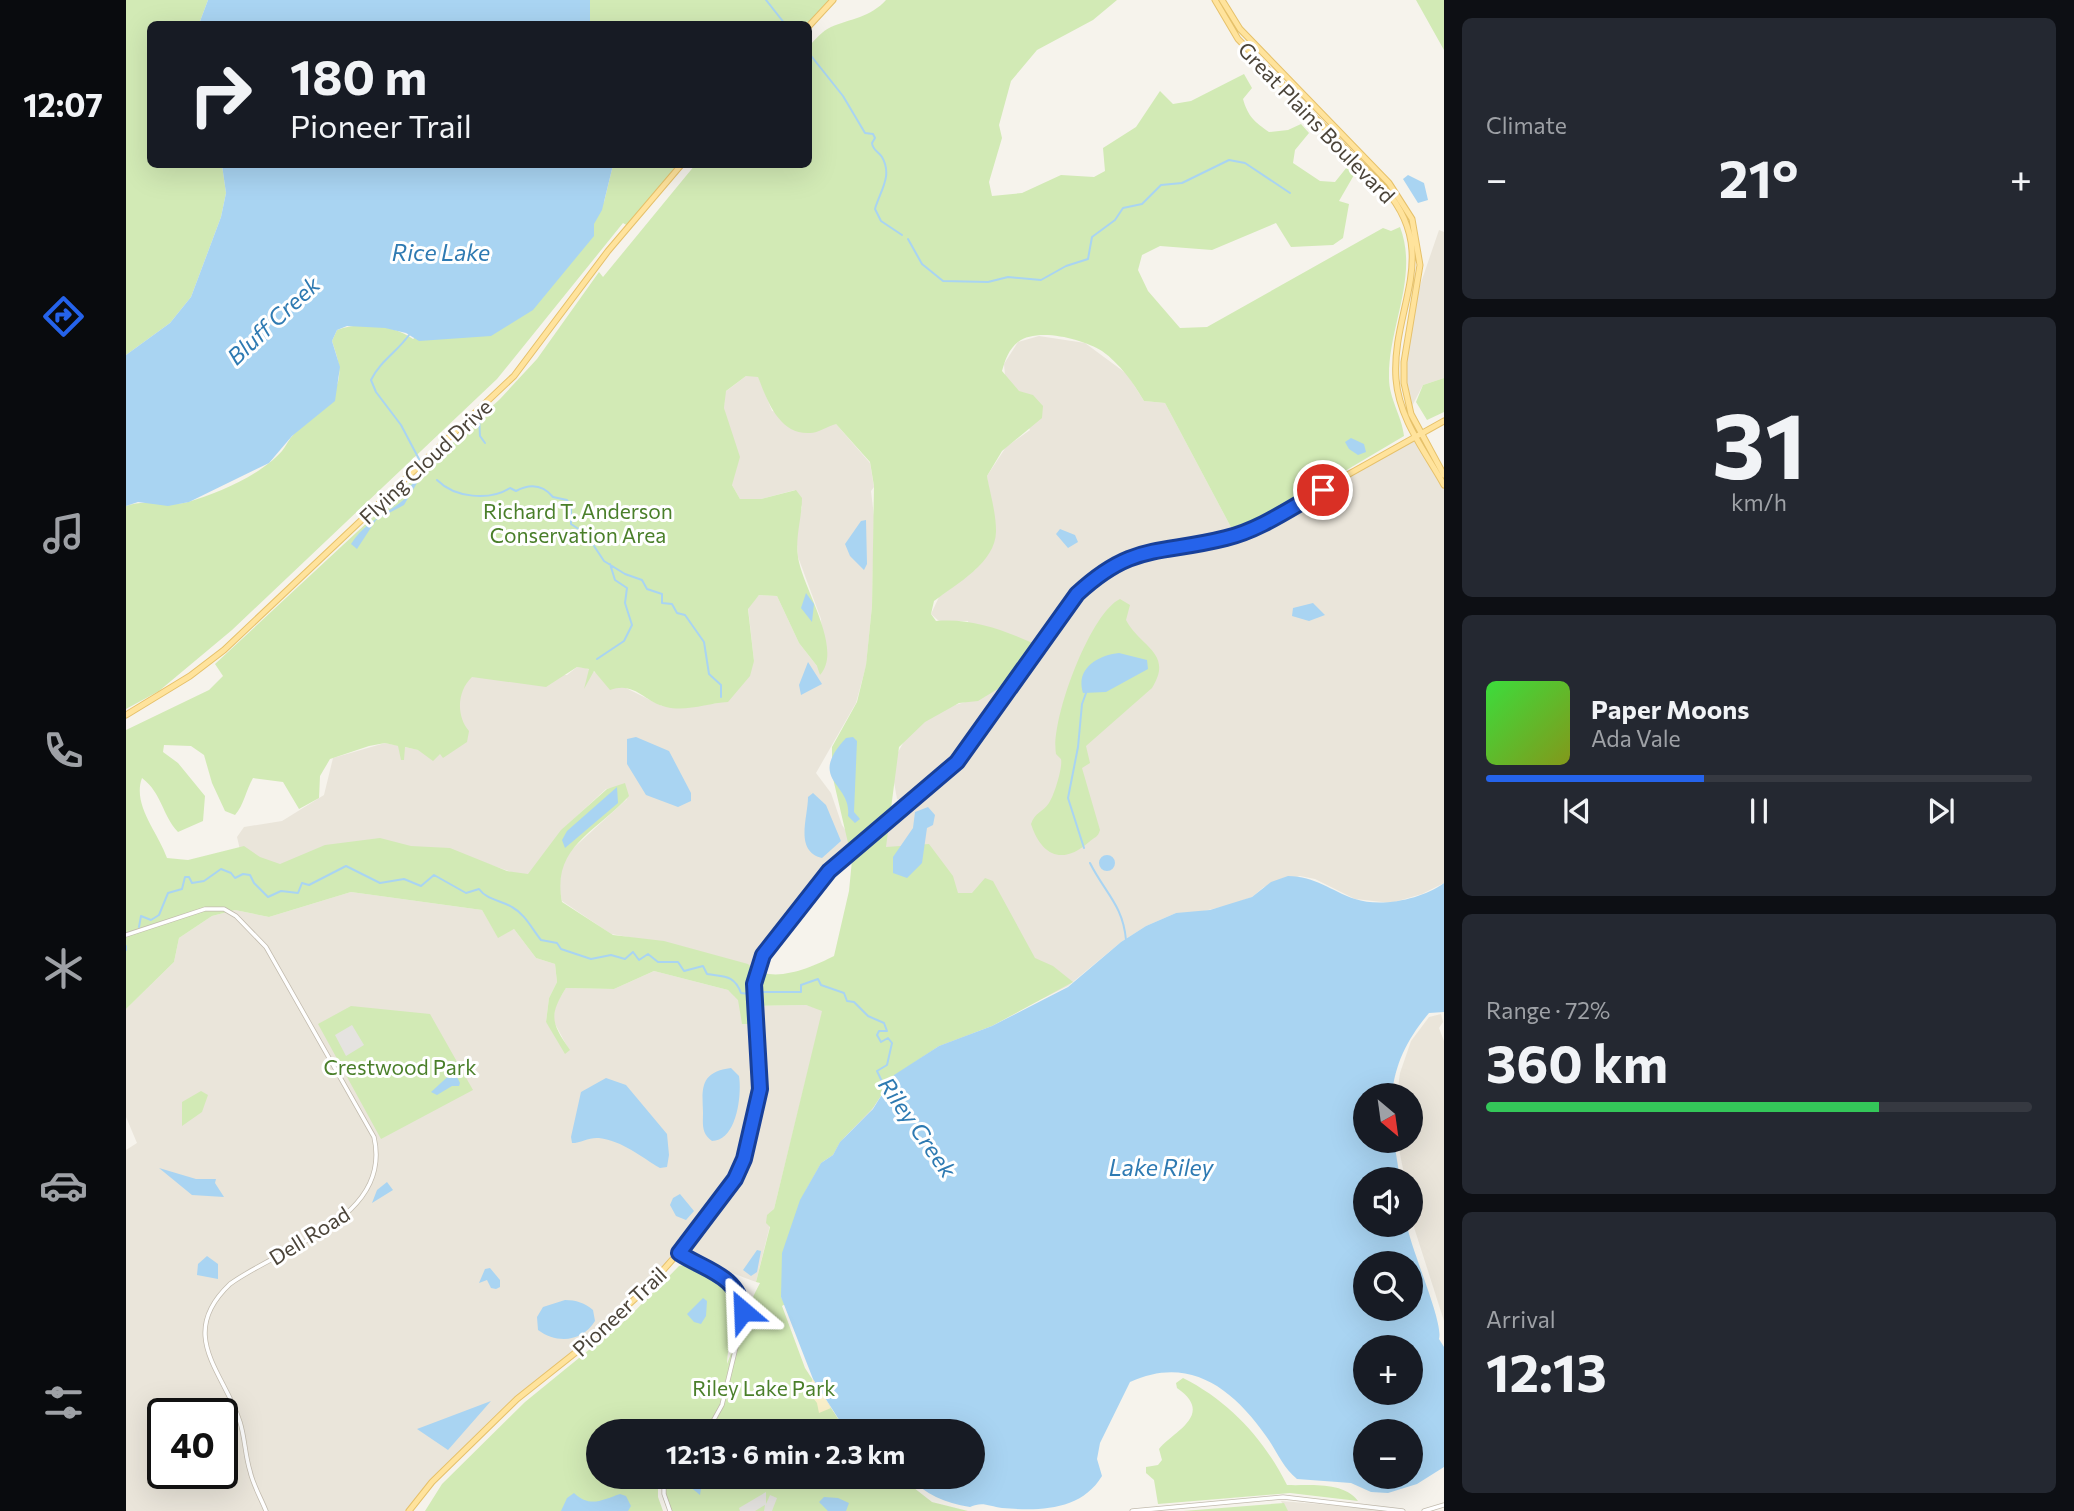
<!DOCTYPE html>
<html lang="en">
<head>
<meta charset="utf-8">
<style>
  :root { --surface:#171b24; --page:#242831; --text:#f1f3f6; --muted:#9ea1a6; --line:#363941; --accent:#2563eb }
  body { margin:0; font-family:Commissioner,sans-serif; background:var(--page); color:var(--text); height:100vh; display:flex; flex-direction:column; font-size:26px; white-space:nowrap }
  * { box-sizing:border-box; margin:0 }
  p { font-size:23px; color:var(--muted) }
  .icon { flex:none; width:38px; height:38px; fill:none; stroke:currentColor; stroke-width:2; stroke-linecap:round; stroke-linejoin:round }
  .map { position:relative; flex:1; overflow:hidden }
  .details { display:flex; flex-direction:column; gap:18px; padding:18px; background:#0d0f14; width:630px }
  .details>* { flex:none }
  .guide { position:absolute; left:21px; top:21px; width:665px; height:147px; border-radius:10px; box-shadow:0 7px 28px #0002; background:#171b24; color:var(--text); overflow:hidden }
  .needle { width:46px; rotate:151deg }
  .fabs { position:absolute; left:1227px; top:1083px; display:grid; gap:14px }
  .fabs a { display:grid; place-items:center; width:70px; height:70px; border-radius:50%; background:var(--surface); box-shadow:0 7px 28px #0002; font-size:35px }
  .speed { position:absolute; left:21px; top:1398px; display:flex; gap:14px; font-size:35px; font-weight:700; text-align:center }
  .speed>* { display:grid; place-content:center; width:91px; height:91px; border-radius:50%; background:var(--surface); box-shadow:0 7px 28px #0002; line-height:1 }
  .speed .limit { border:4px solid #111; border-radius:10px; background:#fff; color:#111 }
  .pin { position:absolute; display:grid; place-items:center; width:60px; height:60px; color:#fff; margin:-30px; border:4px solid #fff; border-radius:50%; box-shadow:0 2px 7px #0007 }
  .me { position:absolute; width:77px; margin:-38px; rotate:334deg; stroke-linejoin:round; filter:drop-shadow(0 0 5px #0008) }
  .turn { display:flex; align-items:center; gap:24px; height:147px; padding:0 28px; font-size:32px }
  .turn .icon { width:91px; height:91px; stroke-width:2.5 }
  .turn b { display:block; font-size:49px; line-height:60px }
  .big { font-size:52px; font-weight:700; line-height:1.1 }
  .details .card { flex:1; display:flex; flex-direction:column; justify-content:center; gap:10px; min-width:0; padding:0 24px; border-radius:10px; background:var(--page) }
  .details .dial { align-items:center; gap:0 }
  .dial b { font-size:91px; line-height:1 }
  .song { display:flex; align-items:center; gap:21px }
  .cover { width:84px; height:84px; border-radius:10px; background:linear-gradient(135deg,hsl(120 70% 55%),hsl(70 70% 35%)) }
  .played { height:7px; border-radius:4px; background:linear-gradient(90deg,var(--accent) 40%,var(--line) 40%) }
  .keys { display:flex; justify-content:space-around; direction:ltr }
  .heat { display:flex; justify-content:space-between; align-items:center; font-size:38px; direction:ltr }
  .charge { height:10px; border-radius:5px; background:linear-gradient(90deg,#34c759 72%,var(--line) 0) }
  .trip { position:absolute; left:460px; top:1419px; width:399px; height:70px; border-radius:35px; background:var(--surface); box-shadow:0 7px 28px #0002; font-weight:700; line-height:70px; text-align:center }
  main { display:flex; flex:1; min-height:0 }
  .tabs { display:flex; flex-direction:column; width:126px; justify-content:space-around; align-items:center; background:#090b0e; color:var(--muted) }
  .tabs .icon { width:49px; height:49px }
  .tabs .current { color:var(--accent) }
  .tabs b { font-size:32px; color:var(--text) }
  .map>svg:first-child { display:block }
  .residential { fill:#eae5da; fill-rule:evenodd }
  .green { fill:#d2eab5; fill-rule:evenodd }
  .sand { fill:#f9efc9 }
  .parking { fill:#e5e3e0 }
  .water { fill:#a9d4f2; fill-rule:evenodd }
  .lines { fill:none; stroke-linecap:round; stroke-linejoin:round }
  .stream { stroke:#a9d4f2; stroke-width:2 }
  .minor-casing { stroke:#c2bbae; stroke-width:5 }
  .major-casing { stroke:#e6c16a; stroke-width:7 }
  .minor { stroke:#fff; stroke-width:3.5 }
  .major { stroke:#ffe39c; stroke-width:5 }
  .route-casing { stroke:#184099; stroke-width:18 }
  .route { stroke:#2563eb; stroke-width:12 }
  .labels { text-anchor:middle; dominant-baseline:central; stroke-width:6; stroke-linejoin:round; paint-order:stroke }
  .street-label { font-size:21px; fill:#4b4439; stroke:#fff }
  .park-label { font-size:21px; fill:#4a7f2a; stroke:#fff }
  .water-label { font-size:23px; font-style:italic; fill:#2e7ab2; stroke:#fff }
</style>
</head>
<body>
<main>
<nav class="tabs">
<b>12:07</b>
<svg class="icon current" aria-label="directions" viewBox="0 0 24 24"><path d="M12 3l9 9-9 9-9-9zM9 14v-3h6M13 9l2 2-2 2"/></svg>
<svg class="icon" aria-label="music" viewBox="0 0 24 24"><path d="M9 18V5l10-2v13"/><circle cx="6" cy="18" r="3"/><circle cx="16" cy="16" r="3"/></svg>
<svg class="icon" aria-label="phone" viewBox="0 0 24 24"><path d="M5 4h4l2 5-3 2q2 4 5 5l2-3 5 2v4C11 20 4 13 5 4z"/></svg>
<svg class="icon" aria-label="climate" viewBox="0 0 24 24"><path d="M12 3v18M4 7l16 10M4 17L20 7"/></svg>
<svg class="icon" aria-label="car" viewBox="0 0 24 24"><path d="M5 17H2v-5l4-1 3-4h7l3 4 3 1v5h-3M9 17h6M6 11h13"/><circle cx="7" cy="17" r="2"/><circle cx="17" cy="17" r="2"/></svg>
<svg class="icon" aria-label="filters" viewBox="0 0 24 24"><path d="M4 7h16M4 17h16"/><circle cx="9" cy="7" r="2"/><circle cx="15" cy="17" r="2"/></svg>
</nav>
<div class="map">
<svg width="1318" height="1511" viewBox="0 0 1318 1511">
  <rect width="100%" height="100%" fill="#f6f3ec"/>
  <!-- residential -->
  <path class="residential" d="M1313,230L1318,232V378L1297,385L1284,410L1278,366L1288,303Z
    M913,336L959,343L1001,374L1018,401L1039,403L1107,531L1113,534L1289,438L1318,486V883L1296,894L1265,903L1229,899L1189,879L1174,876L1138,887L1126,897L1104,905L1069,913H1050L1020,926L995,942L942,986L839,1037L811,1047L768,1075L743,1114L719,1136L707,1155L697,1161L680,1190L753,831L784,801L771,799L765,765L788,723L829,705L860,696L842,621H813L805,614L813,597L850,569L866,511L861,476L880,447L904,430L879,375L878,364L892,342Z
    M620,376H632L646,411L710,424L744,463L748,487L745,491L748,516L746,606L740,666L730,703L690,773L705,793L716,825L730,846L706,868L642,946L629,971L623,965L554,946L485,934L436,901L432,882L436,865L443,852L501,799L491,787L480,789L438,828L403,874L394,875L356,862L168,868L115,854L111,837L118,827L156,821L198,795L207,758L259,743L293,750L307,760L343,672L441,675L451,667L460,668L536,706L562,707L591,703L628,661L622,607L633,595L651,596L673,643L691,666L696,634L695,619L672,557L670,531L676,507L669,490L635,499H614L606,485L598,408L599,392Z
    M225,892L356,910L372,937L388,929L410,958L429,964L431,982L423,998L420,1022L443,1050L427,1020L430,1004L440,988L488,989L528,971L602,990L622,1006L680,1005L697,1010L630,1282L553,1253L487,1319L398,1393L315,1474L284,1511H0V1150L11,1143L0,1117V1009L48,962L53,938L86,916L109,910L143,917ZM37,1414H96V1474H37Z
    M1315,1014L1317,1022L1313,1028L1318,1041V1321L1286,1221L1284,1180L1279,1179L1273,1149L1272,1141H1284V1096L1271,1095L1274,1073L1285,1041L1303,1017Z
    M1155,1501L1275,1511H1160Z"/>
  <!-- green -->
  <path class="green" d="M0,0H82L73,24H24V164L96,165L100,193L95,217L65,297L44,323L0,355Z
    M464,0H708L682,24H464Z
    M760,0H991L967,20L911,50L885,81L873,125L876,138L863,182L866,196L896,193L935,175L968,177L979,171L977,148L1010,127L1034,91L1047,104L1065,101L1118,74L1126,88L1117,99C1122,117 1129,122 1143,132L1162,130L1175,124L1183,133L1169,150L1167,163L1194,181L1209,182L1221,167L1228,175L1213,201L1223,204L1217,238L1207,245L1165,247L1150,223L1086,250L1034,246L1016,255L1012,270L1022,291L1054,328L1081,327L1257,228L1265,231L1274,227C1293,277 1262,327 1263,378C1263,399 1276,416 1278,436L1170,500L1107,531L1039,403L1018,401C1007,382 994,364 976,351C957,339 911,327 892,342C883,349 879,360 876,371L893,391L907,395L917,406L916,418L876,451L861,476C864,493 870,513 870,530C871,562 830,584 808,601L805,614L810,621C846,618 877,630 909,644L907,650L875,687L852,701L833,703L799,722L773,747L760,847L803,844L827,876L832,893H846L859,878L867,881L909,958L927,966L947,982L866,1026L813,1046L768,1076L747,1108L714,1142L707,1155L695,1163L680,1190L655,1297L659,1304L656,1306L679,1368L720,1431L472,1432V1477H774L806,1502L842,1511H545L532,1478V1497L537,1511H299L316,1484L399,1402L502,1318L553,1266C562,1264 570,1270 579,1274C630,1299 602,1324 601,1364C612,1337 620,1309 634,1283L630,1282L644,1227L640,1223L641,1215L648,1209L696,1011L680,1005L622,1006L624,1024H616L612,1000L602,990L528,971L488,989L440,988C422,1016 426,1024 444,1050L439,1054L420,1022L423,998L431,982L429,964L410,958L388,929L372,938L356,910L225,892L143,917L109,910L86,916L53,938L48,962L0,1009V730L83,690L97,676L89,664L374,399L411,359L473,272L477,277L569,165L682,164L683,46C689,40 696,31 705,27C724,19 745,17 760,0ZM620,376L632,377C641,400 653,435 684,433C692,433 702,426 710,424L744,462L748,486L746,606L740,665L731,702L706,747V774L726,860L723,891L708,956C684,968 644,986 622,964L538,941L487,935L436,902C425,846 471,832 503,796L499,783L481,789L435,830L402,874L381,871L324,848L285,846L254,838L199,845L154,864L134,857L118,846L62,860L41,858C32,832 6,805 16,778C36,793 36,815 52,832L77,821L79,796L52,763L37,752L38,745L65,746L78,755L86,783L99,811L109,815C118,805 120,790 127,778L157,782L173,809L193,798L194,776L204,759L243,746L259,743L272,746L275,760H278L279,747L292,750L307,761L314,754L317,758L341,742L343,731C330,716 331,691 346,677L420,687L451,667L463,669L458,689L468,671L484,690C509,681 518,702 540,707C561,712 582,703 602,702L624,676L628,661L622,609L633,595L651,596L673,643L691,666L694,675C718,649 676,587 672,557C669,536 676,518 676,498L670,490L635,499H614L606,485L614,457L598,408L600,391Z
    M1290,0H1318V50Z
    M487,165H556L502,226L497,223L371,379L106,630L33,691L0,709V506C21,498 40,508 62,502C92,493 135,475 156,451C160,446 163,439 168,434C188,415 202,412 212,382C216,368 210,354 206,341L211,330C232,321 269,325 287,339L478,202Z
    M1318,378V412L1301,420L1290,402L1297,385Z
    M994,599L1004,605L1000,620C1014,647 1048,653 1026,688L960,746L964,763L956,768L974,830C972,838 968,837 963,842C937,865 916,857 905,824C909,812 917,812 923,803C928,796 937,767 935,759L930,754C924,721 964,613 994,599Z
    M225,1006L304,1014L347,1090L255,1139L192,1024Z
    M75,1091L82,1095L76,1112L56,1126V1102Z
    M1057,1378C1103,1401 1138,1439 1161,1485C1183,1486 1217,1481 1232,1501L1164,1493L1032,1504L1028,1480L1020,1473V1467L1032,1465L1036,1460L1033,1449C1046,1432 1090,1415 1051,1388L1050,1383Z
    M1158,1503L1162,1511H1057Z"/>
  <!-- sand -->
  <path class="sand" d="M687,1379L705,1408L693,1413L691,1403L681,1390Z"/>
  <!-- parking -->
  <path class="parking" d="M226,1025L238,1045L220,1056L209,1035Z
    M640,1492V1504L644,1495L651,1498L646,1511H638L639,1505L629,1511H614L613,1508Z"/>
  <!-- water -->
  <path class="water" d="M82,0H464V24H73Z
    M96,165V164L487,165L476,210L468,224V236L407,310L365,336L293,341L280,333L259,328L221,326L211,330L206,341L214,367L209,401L166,436L143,463L63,502L42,506L12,502L0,506V355L44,323L65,297L95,217L100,193Z
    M1282,175L1298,183L1302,200L1292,203L1277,179Z
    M1225,438L1238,444L1240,452L1232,455L1223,449L1219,442Z
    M288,482L291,483L278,505L250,520L231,549L225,544C239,521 262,514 281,497V490Z
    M740,520L741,564L738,570L724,556L719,544L735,521Z
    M934,529L949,535L952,542L942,548L930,534Z
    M680,593L688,604L686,622L675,608Z
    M1187,603L1199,615L1183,621L1166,616L1167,608Z
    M993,653L1021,660L1022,669L980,692L957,693C949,668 973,655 993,653Z
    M682,662L696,684L675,695L673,685Z
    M510,737L543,751L565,793V801L552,807L520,795L501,764V739Z
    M720,738L727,737L731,741L728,812L734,819L729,823L722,816C726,782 680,781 720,738Z
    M491,787L492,803L439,848L436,840L441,831Z
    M687,793L700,805L715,841L696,858C668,851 682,818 682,797Z
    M802,807L809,815L807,825L801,828L796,863L781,878L767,873V857L787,828L789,812Z
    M973 863a8 8 0 1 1 16 0a8 8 0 1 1-16 0Z
    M1162,876C1189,876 1205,891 1229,899C1256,908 1296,899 1318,883V1012L1303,1013C1282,1038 1269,1063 1266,1095L1239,1096V1141H1268L1274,1179L1239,1180V1225H1281C1285,1250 1318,1323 1313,1339L1318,1347V1467L1291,1484L1262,1493L1245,1492L1225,1483L1171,1479C1156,1467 1151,1451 1140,1436C1106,1387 1062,1355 1004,1382L974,1443L971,1459L976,1476C955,1511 913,1511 876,1508C863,1506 856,1501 844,1507C818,1503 800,1494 782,1477H847V1432H726L719,1429L687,1379L655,1297L656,1253L674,1200L695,1163L707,1155L714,1142L747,1109L768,1075L813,1046L866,1026L942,987L995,942L1020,926L1050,913L1084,910L1126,897L1145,882ZM1239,1264H1284V1309H1239ZM1239,1348H1284V1393H1239ZM1239,1432H1284V1477H1239Z
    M605,1068L613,1076C616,1094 611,1141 586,1141C575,1133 577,1124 577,1112C576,1088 574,1072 605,1068Z
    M328,1071L334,1083L333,1086H326L311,1095L305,1092Z
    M480,1078L500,1085L541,1134L543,1155L541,1167L534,1168C515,1157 497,1141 473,1138C463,1137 455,1143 446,1143L445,1137L455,1092Z
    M33,1168L70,1179H90L89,1183L98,1197L66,1195Z
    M261,1182L267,1190L246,1203L251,1190Z
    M554,1194L568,1211L560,1220L550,1216L544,1205L547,1198Z
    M631,1250L635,1251L631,1272L625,1276L617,1270Z
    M81,1256L92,1264V1279L71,1275L72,1264Z
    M364,1268L374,1280V1287L370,1289L365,1288L361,1280L353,1283L359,1269Z
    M577,1298L581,1301L580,1316L575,1324L568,1322L561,1314Z
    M439,1300C450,1300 459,1303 467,1310L469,1321C456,1342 431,1344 412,1330L411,1317L417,1307Z
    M365,1401L322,1450L291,1429Z
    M566,1477H577L574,1495L557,1481Z
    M448,1493C464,1508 476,1500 494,1494L500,1496L505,1506L502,1511H435L441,1498Z
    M698,1497L712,1498L723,1503L720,1511H702L693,1502Z"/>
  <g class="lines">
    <!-- stream -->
    <path class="stream" d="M640,0L659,24
      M682,52L717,96L739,133L747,134L749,138L746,143C747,151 752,151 756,157C767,176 754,191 749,209L755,221L776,235
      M782,239L796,264L817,281L862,282L882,277L915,280L940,266L962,259L966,237L989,220L997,208L1016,204L1035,185L1056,183L1103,160L1119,163L1164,193
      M283,335C271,352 254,361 245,380L250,392L275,425L294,461
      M353,417L354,436L359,443
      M298,464L302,468
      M311,480C329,498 363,501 384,488L390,491C405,483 417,485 427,497L441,500L445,506V524L460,534L478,561L499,574L516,580L521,589L536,594V603L546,604L551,613L559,615L578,642L583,674L595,685V697
      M471,659L498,641L506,625L499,603L501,588L489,580L484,564
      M958,848L942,798L952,747L956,704L960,693
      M964,863C979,893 997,905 1000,940
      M13,927L15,916L25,920L33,915L42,893L56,889L59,877H63L66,883L78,881L95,869L105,873L109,878L117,874L124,875L128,883L142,897L155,891L172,893L176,883L183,885L220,866L254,883L278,879L295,886L308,875L340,893L353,889C361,900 374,900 386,907C399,914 406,929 415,940L431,943L435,949L465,959L485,955L499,959L507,952L513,960L522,954L532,962H552L558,971L577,966L581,974C597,977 608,974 615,993L623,994
      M0,946V950
      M634,992H675V985L692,979L695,985L718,993L721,1001L728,1002L742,1016L758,1023L761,1031H753L751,1035L755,1042L762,1038L766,1043L761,1065L751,1071L760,1090"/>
    <!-- minor casing -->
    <g class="minor-casing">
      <path id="minor" d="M0,935L79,909H98L110,916L140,947L248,1137C267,1219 156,1246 104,1284C50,1335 98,1372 114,1422C119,1438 119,1455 124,1471C127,1485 135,1498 140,1511
        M553,1253L599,1277L616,1303L617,1318L596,1405L581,1432
        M538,1477V1494L544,1511
        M1006,1511L1157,1497L1277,1511
        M1298,1511L1318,1505"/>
    </g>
    <!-- major casing -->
    <g class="major-casing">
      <path id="major" d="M1089,0L1112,39L1259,189C1316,255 1265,308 1270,379C1273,419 1299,451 1318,485
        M1096,0L1114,29L1263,183L1286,219L1294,265L1278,362V383L1285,414L1318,475
        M682,27L707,0
        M0,715L64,676L98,650L388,376L482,251L556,164
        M283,1511L306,1482L391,1399L454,1349L524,1285L554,1251L609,1179L618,1159L632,1102L628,984L632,964L642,946L703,871L831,762L951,594L967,579L1004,557L1100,538L1121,531L1318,421"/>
    </g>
    <!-- minor -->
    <use href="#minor" class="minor"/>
    <!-- major -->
    <use href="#major" class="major"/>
  </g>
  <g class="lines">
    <!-- route casing -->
    <g class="route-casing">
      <path id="route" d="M617,1311C612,1275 579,1270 553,1253L609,1179L618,1159L634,1089L628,984L637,955L703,871L831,762L951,594C1007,542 1033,555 1100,538C1134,530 1166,507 1197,490"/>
    </g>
    <!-- route -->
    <use href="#route" class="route"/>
  </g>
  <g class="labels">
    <!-- street labels -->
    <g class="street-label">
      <text transform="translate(1191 122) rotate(46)">Great Plains Boulevard</text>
      <text transform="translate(299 461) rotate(-43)">Flying Cloud Drive</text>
      <text transform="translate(183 1235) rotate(-32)">Dell Road</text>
      <text transform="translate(493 1311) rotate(-43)">Pioneer Trail</text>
    </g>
    <!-- park labels -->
    <g class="park-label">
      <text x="452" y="510">Richard T. Anderson<tspan x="452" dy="24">Conservation Area</tspan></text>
      <text x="274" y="1066">Crestwood Park</text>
      <text x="638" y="1387">Riley Lake Park</text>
    </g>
    <!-- water labels -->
    <g class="water-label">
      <text x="315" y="252">Rice Lake</text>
      <text transform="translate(147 320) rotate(-43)">Bluff Creek</text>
      <text transform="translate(792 1127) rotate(55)">Riley Creek</text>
      <text x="1035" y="1167">Lake Riley</text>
    </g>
  </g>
</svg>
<div class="fabs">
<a><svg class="needle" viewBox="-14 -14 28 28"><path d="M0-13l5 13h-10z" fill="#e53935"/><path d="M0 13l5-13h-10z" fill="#9ea1a6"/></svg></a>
<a><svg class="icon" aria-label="sound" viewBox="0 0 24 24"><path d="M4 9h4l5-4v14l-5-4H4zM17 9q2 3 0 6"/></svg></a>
<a><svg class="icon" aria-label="search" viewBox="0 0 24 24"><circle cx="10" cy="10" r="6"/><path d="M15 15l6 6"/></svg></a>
<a>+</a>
<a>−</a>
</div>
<div class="speed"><div class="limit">40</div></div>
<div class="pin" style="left:1197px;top:490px;background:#d93025"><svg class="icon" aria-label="arrive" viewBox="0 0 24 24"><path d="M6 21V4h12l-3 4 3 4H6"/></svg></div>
<svg class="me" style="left:617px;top:1311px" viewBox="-20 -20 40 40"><path d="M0-17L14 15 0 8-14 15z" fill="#2563eb" stroke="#fff" stroke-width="4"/></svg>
<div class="trip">12:13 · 6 min · 2.3 km</div>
<div class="guide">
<div class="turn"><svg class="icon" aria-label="right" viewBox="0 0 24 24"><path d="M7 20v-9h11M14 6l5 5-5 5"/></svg><div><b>180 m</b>Pioneer Trail</div></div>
</div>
</div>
<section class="details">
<div class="card"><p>Climate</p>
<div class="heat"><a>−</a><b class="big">21°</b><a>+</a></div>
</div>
<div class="card dial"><b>31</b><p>km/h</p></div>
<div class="card">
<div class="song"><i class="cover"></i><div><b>Paper Moons</b><p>Ada Vale</p></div></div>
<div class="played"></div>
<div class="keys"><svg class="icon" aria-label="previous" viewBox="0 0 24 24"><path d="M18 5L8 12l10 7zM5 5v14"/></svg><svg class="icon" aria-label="pause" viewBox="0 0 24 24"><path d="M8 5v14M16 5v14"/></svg><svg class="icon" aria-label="next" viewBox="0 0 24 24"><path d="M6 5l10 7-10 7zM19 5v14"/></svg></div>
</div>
<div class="card"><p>Range · 72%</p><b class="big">360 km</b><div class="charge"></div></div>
<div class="card"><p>Arrival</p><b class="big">12:13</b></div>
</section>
</main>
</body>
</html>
